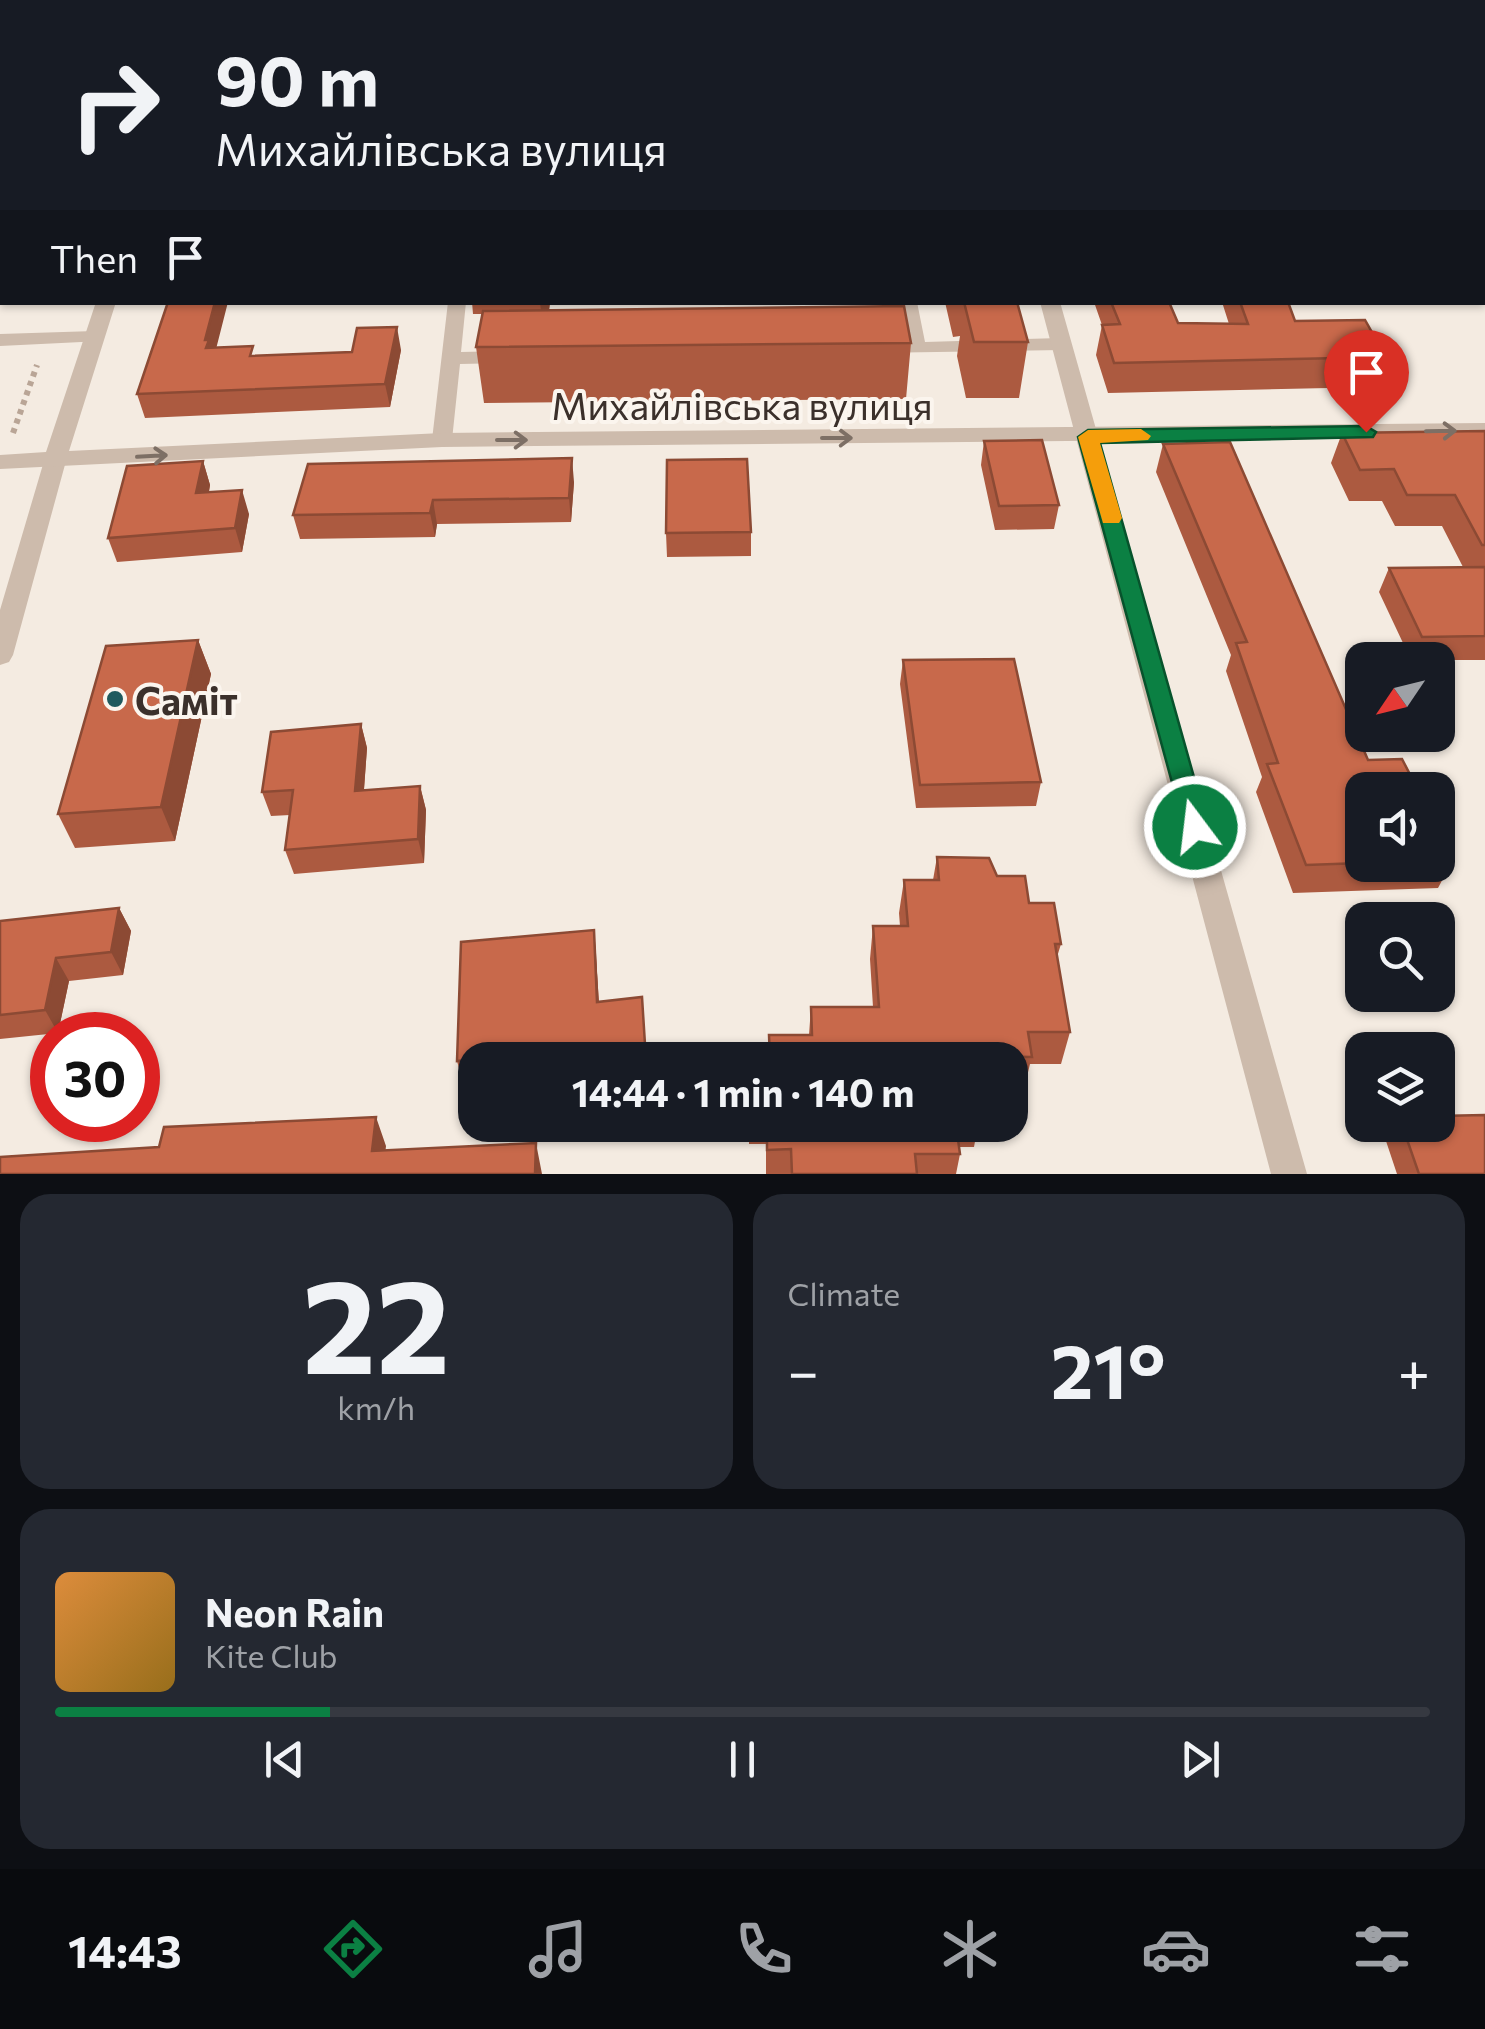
<!DOCTYPE html>
<html lang="en">
<head>
<meta charset="utf-8">
<style>
  :root { --surface:#171b24; --page:#242831; --text:#f1f3f6; --muted:#9ea1a6; --line:#363941; --accent:#0b8043 }
  body { margin:0; font-family:Commissioner,sans-serif; background:var(--page); color:var(--text); height:100vh; display:flex; flex-direction:column; font-size:38px; white-space:nowrap }
  * { box-sizing:border-box; margin:0 }
  p { font-size:32px; color:var(--muted) }
  .icon { flex:none; width:55px; height:55px; fill:none; stroke:currentColor; stroke-width:2; stroke-linecap:round; stroke-linejoin:round }
  .map { position:relative; height:1174px; overflow:hidden }
  .panel { display:flex; flex-direction:column; gap:20px; padding:20px; background:#0d0f14; flex:1 }
  .panel>* { flex:none }
  .hud { position:absolute; left:0px; top:0px; width:1485px; height:305px; box-shadow:0 2px 8px #0004; background:#171b24; color:var(--text); overflow:hidden }
  .needle { width:65px; rotate:235deg }
  .fabs { position:absolute; left:1345px; top:642px; display:grid; gap:20px }
  .fabs a { display:grid; place-items:center; width:110px; height:110px; border-radius:20px; background:var(--surface); box-shadow:0 2px 8px #0004; font-size:50px }
  .speed { position:absolute; left:30px; top:1012px; display:flex; gap:20px; font-size:50px; font-weight:700; text-align:center }
  .speed>* { display:grid; place-content:center; width:130px; height:130px; border-radius:50%; background:var(--surface); box-shadow:0 2px 8px #0004; line-height:1 }
  .speed .limit { border:15px solid #d22; background:#fff; color:#111 }
  .pin { position:absolute; display:grid; place-items:center; width:85px; height:85px; color:#fff; margin:-102px -42px; border-radius:50% 50% 50% 0; rotate:-45deg; box-shadow:0 0 10px #0007 }
  .pin .icon { rotate:45deg }
  .me { position:absolute; width:110px; margin:-55px; rotate:345deg; stroke-linejoin:round; filter:drop-shadow(0 0 8px #0008) }
  .turn { display:flex; align-items:center; gap:35px; height:210px; padding:0 50px; font-size:45px }
  .turn .icon { width:130px; height:130px; stroke-width:2.5 }
  .turn b { display:block; font-size:70px; line-height:85px }
  .then { display:flex; align-items:center; height:95px; padding:0 50px; background:#0003; gap:20px; font-size:38px }
  .big { font-size:75px; font-weight:700; line-height:1.1 }
  .panel .card { flex:1; display:flex; flex-direction:column; justify-content:center; gap:15px; min-width:0; padding:0 35px; border-radius:30px; background:var(--page) }
  .panel .dial { align-items:center; gap:0 }
  .dial b { font-size:130px; line-height:1 }
  .song { display:flex; align-items:center; gap:30px }
  .cover { width:120px; height:120px; border-radius:15px; background:linear-gradient(135deg,hsl(30 70% 55%),hsl(40 70% 35%)) }
  .played { height:10px; border-radius:5px; background:linear-gradient(90deg,var(--accent) 20%,var(--line) 20%) }
  .keys { display:flex; justify-content:space-around; direction:ltr }
  .heat { display:flex; justify-content:space-between; align-items:center; font-size:55px; direction:ltr }
  .panel .tiles { flex:1; display:grid; gap:20px; grid-template-columns:1fr 1fr }
  .card:last-child { grid-column:span 2 }
  .trip { position:absolute; left:458px; top:1042px; width:570px; height:100px; border-radius:30px; background:var(--surface); box-shadow:0 2px 8px #0004; font-weight:700; line-height:100px; text-align:center }
  .tabs { display:flex; height:160px; justify-content:space-around; align-items:center; background:#090b0e; color:var(--muted) }
  .tabs .icon { width:70px; height:70px }
  .tabs .selected { color:var(--accent) }
  .tabs b { font-size:45px; color:var(--text) }
  .map>svg:first-child { display:block }
  .lines { fill:none; stroke-linecap:round; stroke-linejoin:round }
  .path { stroke:#b9a596; stroke-width:6; stroke-dasharray:5 5; stroke-linecap:butt }
  .service { fill:#cdbbac; fill-rule:evenodd }
  .minor { fill:#cdbbac; fill-rule:evenodd }
  .tertiary { fill:#cdbbac; fill-rule:evenodd }
  .wall { fill:#ac5a40 }
  .shaded-wall { fill:#8c4a34 }
  .building { fill:#c8694b; stroke:#8c4a34; stroke-width:2.5 }
  .oneway { stroke:#7d6f65 }
  .route { fill:#0b8043; stroke:#07532c; stroke-width:2.5 }
  .slow { fill:#f59e0b }
  .poi-dot { fill:#1f5a5e; stroke:#fbf5ee; stroke-width:4 }
  .labels { text-anchor:middle; dominant-baseline:central; stroke-width:8; stroke-linejoin:round; paint-order:stroke }
  .street-label { font-size:38px; fill:#3b302b; stroke:#fbf5ee }
  .poi-label { font-size:38px; font-weight:bold; fill:#3b302b; stroke:#fbf5ee; text-anchor:start }
</style>
</head>
<body>
<div class="map">
<svg width="1485" height="1174" viewBox="0 0 1485 1174">
  <rect width="100%" height="100%" fill="#f4ebe1"/>
  <g class="lines">
    <!-- path -->
    <path class="path" d="M13,433L37,365"/>
    <!-- service -->
    <path class="service" d="M448,302H466L461,352L507,351L516,357L507,363L460,364L452,440L442,446L432,440Z
      M899,302H917L925,342L1061,338L1070,344L1061,350L872,353V345L907,343Z
      M95,331L102,333V341L0,346V334Z"/>
    <!-- minor -->
    <path class="minor" d="M163,0H177L179,2H164Z
      M958,0H972L974,2H959Z
      M0,96H2V106H0Z
      M1040,302H1060L1307,1174H1271Z
      M55,454L66,461L13,655L9,662L0,665V610L44,461Z"/>
    <!-- tertiary -->
    <path class="tertiary" d="M96,302H116L69,451L442,433L1485,423V437L442,447L0,469V455L46,452Z"/>
  </g>
  <!-- wall -->
  <path class="wall" d="M1316,0H1485V230L1482,226V2H1315Z
    M0,139H2V288H0Z
    M472,302H550L549,310L911,343L906,399L484,403L476,347L482,314H473Z
    M945,302H1017L1028,342L1019,398H966L957,356L960,336L953,337Z
    M1094,302H1169L1178,323L1229,324L1222,302H1288L1295,321L1386,357L1375,387L1108,393L1096,355L1102,325Z
    M216,347L255,356L401,350L390,407L145,418L137,394Z
    M1485,431V660H1411L1379,592L1389,568L1463,567L1442,526H1395L1382,501H1349L1331,463L1342,433Z
    M984,441L1059,505L1054,529L995,530L981,465Z
    M1163,444L1362,790V865H1438V830L1453,860L1438,888L1293,893L1256,792L1262,777L1226,671L1231,655L1156,472Z
    M203,461L210,485L209,492L249,514L242,552L117,562L108,538Z
    M574,482L571,522L437,524L435,537L300,539L293,515Z
    M751,532V556L667,557L666,533Z
    M198,640L211,674L175,841L75,848L58,814Z
    M903,660L1041,782L1036,806L916,808L900,684Z
    M361,724L367,748L364,790L420,786L426,810L424,863L294,874L285,850L290,815L271,816L262,792Z
    M937,857L997,876L1029,903L1061,944L1057,957L1070,1032L1061,1064H1030L1024,1089L1010,1088V1060H769V1035H809L811,1007H873L870,959L873,926H900L899,913L904,880H933Z
    M119,908L131,931L123,975L69,981L58,1033L0,1039V921Z
    M594,930L599,1002L646,1060H475V1082L463,1083L457,1061Z
    M749,1125H978L974,1147H959L960,1154L956,1174H766V1144H749Z
    M1393,1125H1438L1485,1174H1397L1385,1138Z"/>
  <!-- shaded-wall -->
  <path class="shaded-wall" d="M70,0H121V1L113,2H71Z
    M246,0H299V2H247Z
    M215,302H228L214,357L213,371L205,340Z
    M540,302H550L545,346Z
    M397,327L401,350L390,407L385,384Z
    M572,458L574,482L571,522L569,498Z
    M203,461L210,485L204,517L196,493Z
    M242,490L249,514L242,552L235,528Z
    M433,500L437,524L435,537L430,513Z
    M198,640L211,674L175,841L161,807Z
    M361,724L367,748L362,815L355,791Z
    M420,786L426,810L424,863L418,839Z
    M119,908L131,931L123,975L111,952Z
    M594,930L596,953L600,1024L597,1002Z
    M56,958L69,981L58,1033L45,1010Z
    M376,1117L386,1146L383,1174L372,1151Z
    M536,1143L542,1174H535Z"/>
  <!-- building -->
  <path class="building" d="M385,0H529L528,2H385Z
    M737,0H943L944,2H738Z
    M1019,0H1077L1078,2H1020Z
    M1333,0H1485V196L1482,192V2H1335Z
    M0,139H2V216L0,221Z
    M168,302H215L205,340H209L206,348L253,346L250,356L352,352L357,328L397,327L385,384L137,394Z
    M964,302H1017L1028,342H974Z
    M1111,302H1169L1178,323L1248,324L1240,302H1288L1295,321L1365,320L1386,357L1114,363L1102,325L1120,324Z
    M904,306L911,343L476,347L483,311Z
    M1485,431V545H1482L1455,495H1407L1394,469L1360,470L1342,433Z
    M1042,440L1059,505L999,506L984,441Z
    M1230,442L1368,760L1402,759L1418,790H1362V863L1306,865L1267,764L1278,763L1236,643L1247,642L1163,444Z
    M572,458L569,498L433,500L430,513L293,515L308,464Z
    M747,459L751,532L666,533L667,460Z
    M203,461L196,493L242,490L235,528L108,538L127,466Z
    M1485,567V636L1422,637L1389,568Z
    M198,640L161,807L58,814L106,646Z
    M1014,659L1041,782L920,785L903,660Z
    M361,724L355,791L420,786L418,839L285,850L293,790L262,792L271,732Z
    M1438,830L1453,860L1438,861Z
    M937,857L989,858L997,876H1025L1029,903H1054L1061,944H1055L1070,1032H1028L1032,1057L973,1056V1060H770L769,1035H812L811,1007H879L873,926H908L904,880H939Z
    M119,908L111,952L56,958L45,1010L0,1015V921Z
    M594,930L597,1002L642,997L646,1060H537V1053L457,1061L461,942Z
    M1485,1115V1174H1419L1402,1125H1438V1116Z
    M376,1117L372,1151L536,1143L535,1174H0V1157L159,1147L164,1127Z
    M767,1125H956L960,1154H915L917,1174H792L791,1149L767,1150Z"/>
  <!-- one-way arrows -->
  <defs><path id="oneway-shaft" d="M-6 0H5M1.5-3L5.5 0L1.5 3" fill="none" stroke-width="1.6" stroke-linecap="round" stroke-linejoin="round" transform="scale(2.5)"/></defs>
  <g class="oneway">
    <use href="#oneway-shaft" transform="translate(1441 431) rotate(-1)"/>
    <use href="#oneway-shaft" transform="translate(837 438)"/>
    <use href="#oneway-shaft" transform="translate(512 440)"/>
    <use href="#oneway-shaft" transform="translate(152 456) rotate(-3)"/>
  </g>
  <!-- route -->
  <path class="route" d="M1366,426L1376,432L1373,437L1100,443L1208,827L1204,834L1195,837L1186,834L1078,437L1088,430Z"/>
  <!-- slow -->
  <path class="slow" d="M1141,429L1151,436L1148,440L1100,443L1122,518L1119,523H1103L1078,437L1088,430Z"/>
  <!-- markers -->
  <circle class="poi-dot" cx="115" cy="699" r="10"/>
  <g class="labels">
    <!-- street labels -->
    <g class="street-label">
      <text x="742" y="404">Михайлівська вулиця</text>
    </g>
    <!-- poi labels -->
    <g class="poi-label">
      <text x="135" y="699">Саміт</text>
    </g>
  </g>
</svg>
<div class="fabs">
<a><svg class="needle" viewBox="-14 -14 28 28"><path d="M0-13l5 13h-10z" fill="#e53935"/><path d="M0 13l5-13h-10z" fill="#9ea1a6"/></svg></a>
<a><svg class="icon" aria-label="sound" viewBox="0 0 24 24"><path d="M4 9h4l5-4v14l-5-4H4zM17 9q2 3 0 6"/></svg></a>
<a><svg class="icon" aria-label="search" viewBox="0 0 24 24"><circle cx="10" cy="10" r="6"/><path d="M15 15l6 6"/></svg></a>
<a><svg class="icon" aria-label="layers" viewBox="0 0 24 24"><path d="M12 4l9 5-9 5-9-5zM3 14l9 5 9-5"/></svg></a>
</div>
<div class="speed"><div class="limit">30</div></div>
<div class="pin" style="left:1366px;top:432px;background:#d93025"><svg class="icon" aria-label="arrive" viewBox="0 0 24 24"><path d="M6 21V4h12l-3 4 3 4H6"/></svg></div>
<svg class="me" style="left:1195px;top:827px" viewBox="-20 -20 40 40"><circle r="17" fill="#0b8043" stroke="#fff" stroke-width="3"/><path d="M0-11L8 9 0 5-8 9z" fill="#fff"/></svg>
<div class="trip">14:44 · 1 min · 140 m</div>
<div class="hud">
<div class="turn"><svg class="icon" aria-label="right" viewBox="0 0 24 24"><path d="M7 20v-9h11M14 6l5 5-5 5"/></svg><div><b>90 m</b>Михайлівська вулиця</div></div>
<div class="then">Then<svg class="icon" aria-label="arrive" viewBox="0 0 24 24"><path d="M6 21V4h12l-3 4 3 4H6"/></svg></div>
</div>
</div>
<section class="panel">
<div class="tiles">
<div class="card dial"><b>22</b><p>km/h</p></div>
<div class="card"><p>Climate</p>
<div class="heat"><a>−</a><b class="big">21°</b><a>+</a></div>
</div>
<div class="card">
<div class="song"><i class="cover"></i><div><b>Neon Rain</b><p>Kite Club</p></div></div>
<div class="played"></div>
<div class="keys"><svg class="icon" aria-label="previous" viewBox="0 0 24 24"><path d="M18 5L8 12l10 7zM5 5v14"/></svg><svg class="icon" aria-label="pause" viewBox="0 0 24 24"><path d="M8 5v14M16 5v14"/></svg><svg class="icon" aria-label="next" viewBox="0 0 24 24"><path d="M6 5l10 7-10 7zM19 5v14"/></svg></div>
</div>
</div>
</section>
<nav class="tabs">
<b>14:43</b>
<svg class="icon selected" aria-label="directions" viewBox="0 0 24 24"><path d="M12 3l9 9-9 9-9-9zM9 14v-3h6M13 9l2 2-2 2"/></svg>
<svg class="icon" aria-label="music" viewBox="0 0 24 24"><path d="M9 18V5l10-2v13"/><circle cx="6" cy="18" r="3"/><circle cx="16" cy="16" r="3"/></svg>
<svg class="icon" aria-label="phone" viewBox="0 0 24 24"><path d="M5 4h4l2 5-3 2q2 4 5 5l2-3 5 2v4C11 20 4 13 5 4z"/></svg>
<svg class="icon" aria-label="climate" viewBox="0 0 24 24"><path d="M12 3v18M4 7l16 10M4 17L20 7"/></svg>
<svg class="icon" aria-label="car" viewBox="0 0 24 24"><path d="M5 17H2v-5l4-1 3-4h7l3 4 3 1v5h-3M9 17h6M6 11h13"/><circle cx="7" cy="17" r="2"/><circle cx="17" cy="17" r="2"/></svg>
<svg class="icon" aria-label="filters" viewBox="0 0 24 24"><path d="M4 7h16M4 17h16"/><circle cx="9" cy="7" r="2"/><circle cx="15" cy="17" r="2"/></svg>
</nav>
</body>
</html>
